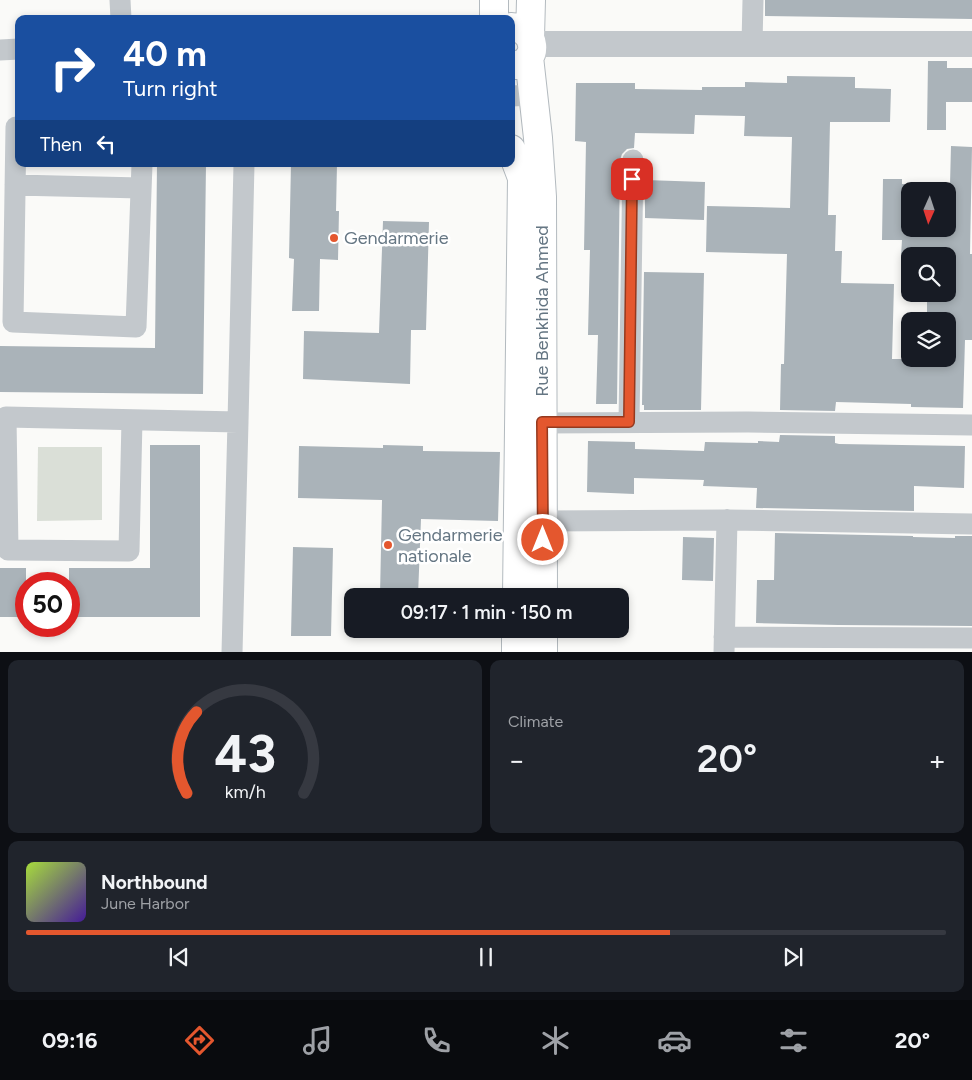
<!DOCTYPE html>
<html lang="en">
<head>
<meta charset="utf-8">
<style>
  :root { --surface:#171b24; --page:#20242c; --text:#f1f3f6; --muted:#9ea1a6; --line:#363941; --accent:#e4572e }
  body { margin:0; font-family:Figtree,sans-serif; background:var(--page); color:var(--text); height:100vh; display:flex; flex-direction:column; font-size:19px; white-space:nowrap }
  * { box-sizing:border-box; margin:0 }
  p { font-size:16px; color:var(--muted) }
  .icon { flex:none; width:28px; height:28px; fill:none; stroke:currentColor; stroke-width:2; stroke-linecap:round; stroke-linejoin:round }
  .map { position:relative; height:652px; overflow:hidden }
  .panel { display:flex; flex-direction:column; gap:8px; padding:8px; background:#0d0f14; flex:1 }
  .panel>* { flex:none }
  .top-card { position:absolute; left:15px; top:15px; width:500px; height:152px; border-radius:10px; box-shadow:0 2px 8px #0003; background:#1a4fa0; color:#fff; overflow:hidden }
  .needle { width:32px; rotate:183deg }
  .buttons { position:absolute; left:901px; top:182px; display:grid; gap:10px }
  .buttons a { display:grid; place-items:center; width:55px; height:55px; border-radius:10px; background:var(--surface); box-shadow:0 2px 8px #0003; font-size:25px }
  .speed { position:absolute; left:15px; top:572px; display:flex; gap:10px; font-size:25px; font-weight:700; text-align:center }
  .speed>* { display:grid; place-content:center; width:65px; height:65px; border-radius:50%; background:var(--surface); box-shadow:0 2px 8px #0003; line-height:1 }
  .speed .limit { border:8px solid #d22; background:#fff; color:#111 }
  .pin { position:absolute; display:grid; place-items:center; width:42px; height:42px; color:#fff; margin:-21px; border-radius:10px; box-shadow:0 2px 8px #0006 }
  .me { position:absolute; width:55px; margin:-28px; rotate:0deg; stroke-linejoin:round; filter:drop-shadow(0 0 4px #0008) }
  .turn { display:flex; align-items:center; gap:18px; height:105px; padding:0 25px; font-size:22px }
  .turn .icon { width:65px; height:65px; stroke-width:2.5 }
  .turn b { display:block; font-size:35px; line-height:42px }
  .then { display:flex; align-items:center; height:48px; padding:0 25px; background:#0003; gap:10px; font-size:19px }
  .big { font-size:38px; font-weight:600; line-height:1.1 }
  .panel .tile { flex:1; display:flex; flex-direction:column; justify-content:center; gap:8px; min-width:0; padding:0 18px; border-radius:10px; background:var(--page) }
  .panel .dial { align-items:center; gap:0 }
  .dial svg { height:130px; overflow:visible; fill:none; stroke:var(--line); stroke-width:7; stroke-linecap:round; text-anchor:middle }
  .dial text { fill:var(--text); stroke:none }
  .song { display:flex; align-items:center; gap:15px }
  .cover { width:60px; height:60px; border-radius:8px; background:linear-gradient(135deg,hsl(80 70% 55%),hsl(260 70% 35%)) }
  .played { height:5px; border-radius:2px; background:linear-gradient(90deg,var(--accent) 70%,var(--line) 70%) }
  .keys { display:flex; justify-content:space-around; direction:ltr }
  .heat { display:flex; justify-content:space-between; align-items:center; font-size:28px; direction:ltr }
  .panel .tiles { flex:1; display:grid; gap:8px; grid-template-columns:1fr 1fr }
  .tile:last-child { grid-column:span 2 }
  .trip { position:absolute; left:344px; top:588px; width:285px; height:50px; border-radius:10px; background:var(--surface); box-shadow:0 2px 8px #0003; font-weight:600; line-height:50px; text-align:center }
  .tabs { display:flex; height:80px; justify-content:space-around; align-items:center; background:#090b0e; color:var(--muted) }
  .tabs .icon { width:35px; height:35px }
  .tabs .selected { color:var(--accent) }
  .tabs b { font-size:22px; color:var(--text) }
  .map>svg:first-child { display:block }
  .green { fill:#dadfd7 }
  .building { fill:#aab3b9 }
  .lines { fill:none; stroke-linecap:round; stroke-linejoin:round }
  .secondary-casing { stroke:#b3babf; stroke-width:30 }
  .minor { stroke:#c3c8cc; stroke-width:21 }
  .tertiary { stroke:#c3c8cc; stroke-width:26 }
  .secondary { stroke:#fff; stroke-width:28 }
  .route-casing { stroke:#94391e; stroke-width:12 }
  .route { stroke:#e4572e; stroke-width:9 }
  .poi-dot { fill:#e4572e; stroke:#fff; stroke-width:2 }
  .labels { text-anchor:middle; dominant-baseline:central; stroke-width:5; stroke-linejoin:round; paint-order:stroke }
  .poi-label { font-size:18px; fill:#657683; stroke:#fff; text-anchor:start }
  .street-label { font-size:18px; fill:#657683; stroke:#fff }
</style>
</head>
<body>
<div class="map">
<svg width="972" height="653" viewBox="0 0 972 653">
  <rect width="100%" height="100%" fill="#fafaf8"/>
  <!-- green -->
  <path class="green" d="M38,447H102V520L37,521Z"/>
  <!-- building -->
  <path class="building" d="M765,0H972V19L765,16Z
    M928,61H947V68H972V102H946V130H927Z
    M787,76L855,77V88L891,89L890,122H830L828,215H836L835,251H842L841,283L894,284L892,359H948V321H927V294H948V256H901L902,240H882L883,179H902V184H910V229H948V185H950L951,146L972,147L970,254H972V340H965L963,408L911,407V404L836,402L835,411L780,410L781,364H784L787,254L706,252L707,206L790,208L792,137L744,136L745,116L695,115L694,134L635,133L634,148L627,149L622,154L620,160L617,404H596L598,335H588L590,250H584L586,142L575,141L576,83H635V89L702,90V87H745V82L787,83Z
    M157,164H206L203,394L0,392V346L155,348Z
    M291,164H337L336,211H339L338,260L320,259L319,311H292L294,259L289,258Z
    M645,180L705,182L704,220L645,218Z
    M383,221L429,222L426,330H411L410,384L303,379L304,331L379,333Z
    M644,272L704,273L701,410H644V405H642Z
    M780,435L835,436V443L839,444L965,446L964,488L914,486V511L756,508L757,488L703,486L704,480L634,478V494L587,492L588,441L635,442V449L704,451L705,442L758,443V441L779,442Z
    M150,445H200V617H69V568H150Z
    M383,445L423,446V451L500,452L498,521L421,519L418,596H380L382,500L298,498L299,446L383,448Z
    M775,533L913,536V537L955,538V536H972V626L838,625L756,623L757,580H774Z
    M683,537L714,538L713,581L682,580Z
    M293,547L333,548L331,636H291Z
    M0,568H26V617H0Z"/>
  <g class="lines">
    <!-- secondary casing -->
    <g class="secondary-casing">
      <path id="secondary" d="M494,19V0
        M511,27C537,28 540,63 515,65
        M530,37L531,0
        M529,57L538,138L542,197L543,596
        M511,149L522,178L517,596
        M516,653V629
        M543,653V629"/>
    </g>
    <!-- minor -->
    <path class="minor" d="M120,0L121,19
      M752,44L753,0
      M0,50L19,49
      M511,96L534,95
      M19,127H16L13,322L136,327L142,164
      M15,185L141,188
      M132,420L129,551L8,550L6,417L238,422L244,164
      M629,422L633,160
      M542,423L748,422L972,425
      M543,521L727,520L972,524
      M724,637L972,638
      M232,653L238,422
      M724,653L727,520"/>
    <!-- tertiary -->
    <path class="tertiary" d="M532,44H972"/>
    <!-- secondary -->
    <use href="#secondary" class="secondary"/>
  </g>
  <g class="lines">
    <!-- route casing -->
    <g class="route-casing">
      <path id="route" d="M543,540L542,422H629L632,179"/>
    </g>
    <!-- route -->
    <use href="#route" class="route"/>
  </g>
  <!-- markers -->
  <g class="poi-dot">
    <circle cx="334" cy="238" r="5"/>
    <circle cx="388" cy="545" r="5"/>
  </g>
  <g class="labels">
    <!-- poi labels -->
    <g class="poi-label">
      <text x="344" y="238">Gendarmerie</text>
      <text x="398" y="535">Gendarmerie<tspan x="398" dy="21">nationale</tspan></text>
    </g>
    <!-- street labels -->
    <g class="street-label">
      <text transform="translate(542 311) rotate(-90)">Rue Benkhida Ahmed</text>
    </g>
  </g>
</svg>
<div class="buttons">
<a><svg class="needle" viewBox="-14 -14 28 28"><path d="M0-13l5 13h-10z" fill="#e53935"/><path d="M0 13l5-13h-10z" fill="#9ea1a6"/></svg></a>
<a><svg class="icon" aria-label="search" viewBox="0 0 24 24"><circle cx="10" cy="10" r="6"/><path d="M15 15l6 6"/></svg></a>
<a><svg class="icon" aria-label="layers" viewBox="0 0 24 24"><path d="M12 4l9 5-9 5-9-5zM3 14l9 5 9-5"/></svg></a>
</div>
<div class="speed"><div class="limit">50</div></div>
<div class="pin" style="left:632px;top:179px;background:#d93025"><svg class="icon" aria-label="arrive" viewBox="0 0 24 24"><path d="M6 21V4h12l-3 4 3 4H6"/></svg></div>
<svg class="me" style="left:543px;top:540px" viewBox="-20 -20 40 40"><circle r="17" fill="#e4572e" stroke="#fff" stroke-width="3"/><path d="M0-11L8 9 0 5-8 9z" fill="#fff"/></svg>
<div class="trip">09:17 · 1 min · 150 m</div>
<div class="top-card">
<div class="turn"><svg class="icon" aria-label="right" viewBox="0 0 24 24"><path d="M7 20v-9h11M14 6l5 5-5 5"/></svg><div><b>40 m</b>Turn right</div></div>
<div class="then">Then<svg class="icon" aria-label="left" viewBox="0 0 24 24"><path d="M17 20v-9H6M10 6l-5 5 5 5"/></svg></div>
</div>
</div>
<section class="panel">
<div class="tiles">
<div class="tile dial"><svg viewBox="0 0 100 80">
<path d="M14 69A42 42 0 1 1 86 69"/>
<path d="M14 69A42 42 0 0 1 20 19" stroke="#e4572e"/>
<text x="50" y="56" font-size="32" font-weight="700">43</text>
<text x="50" y="72" font-size="11">km/h</text>
</svg></div>
<div class="tile"><p>Climate</p>
<div class="heat"><a>−</a><b class="big">20°</b><a>+</a></div>
</div>
<div class="tile">
<div class="song"><i class="cover"></i><div><b>Northbound</b><p>June Harbor</p></div></div>
<div class="played"></div>
<div class="keys"><svg class="icon" aria-label="previous" viewBox="0 0 24 24"><path d="M18 5L8 12l10 7zM5 5v14"/></svg><svg class="icon" aria-label="pause" viewBox="0 0 24 24"><path d="M8 5v14M16 5v14"/></svg><svg class="icon" aria-label="next" viewBox="0 0 24 24"><path d="M6 5l10 7-10 7zM19 5v14"/></svg></div>
</div>
</div>
</section>
<nav class="tabs">
<b>09:16</b>
<svg class="icon selected" aria-label="directions" viewBox="0 0 24 24"><path d="M12 3l9 9-9 9-9-9zM9 14v-3h6M13 9l2 2-2 2"/></svg>
<svg class="icon" aria-label="music" viewBox="0 0 24 24"><path d="M9 18V5l10-2v13"/><circle cx="6" cy="18" r="3"/><circle cx="16" cy="16" r="3"/></svg>
<svg class="icon" aria-label="phone" viewBox="0 0 24 24"><path d="M5 4h4l2 5-3 2q2 4 5 5l2-3 5 2v4C11 20 4 13 5 4z"/></svg>
<svg class="icon" aria-label="climate" viewBox="0 0 24 24"><path d="M12 3v18M4 7l16 10M4 17L20 7"/></svg>
<svg class="icon" aria-label="car" viewBox="0 0 24 24"><path d="M5 17H2v-5l4-1 3-4h7l3 4 3 1v5h-3M9 17h6M6 11h13"/><circle cx="7" cy="17" r="2"/><circle cx="17" cy="17" r="2"/></svg>
<svg class="icon" aria-label="filters" viewBox="0 0 24 24"><path d="M4 7h16M4 17h16"/><circle cx="9" cy="7" r="2"/><circle cx="15" cy="17" r="2"/></svg>
<b>20°</b>
</nav>
</body>
</html>
